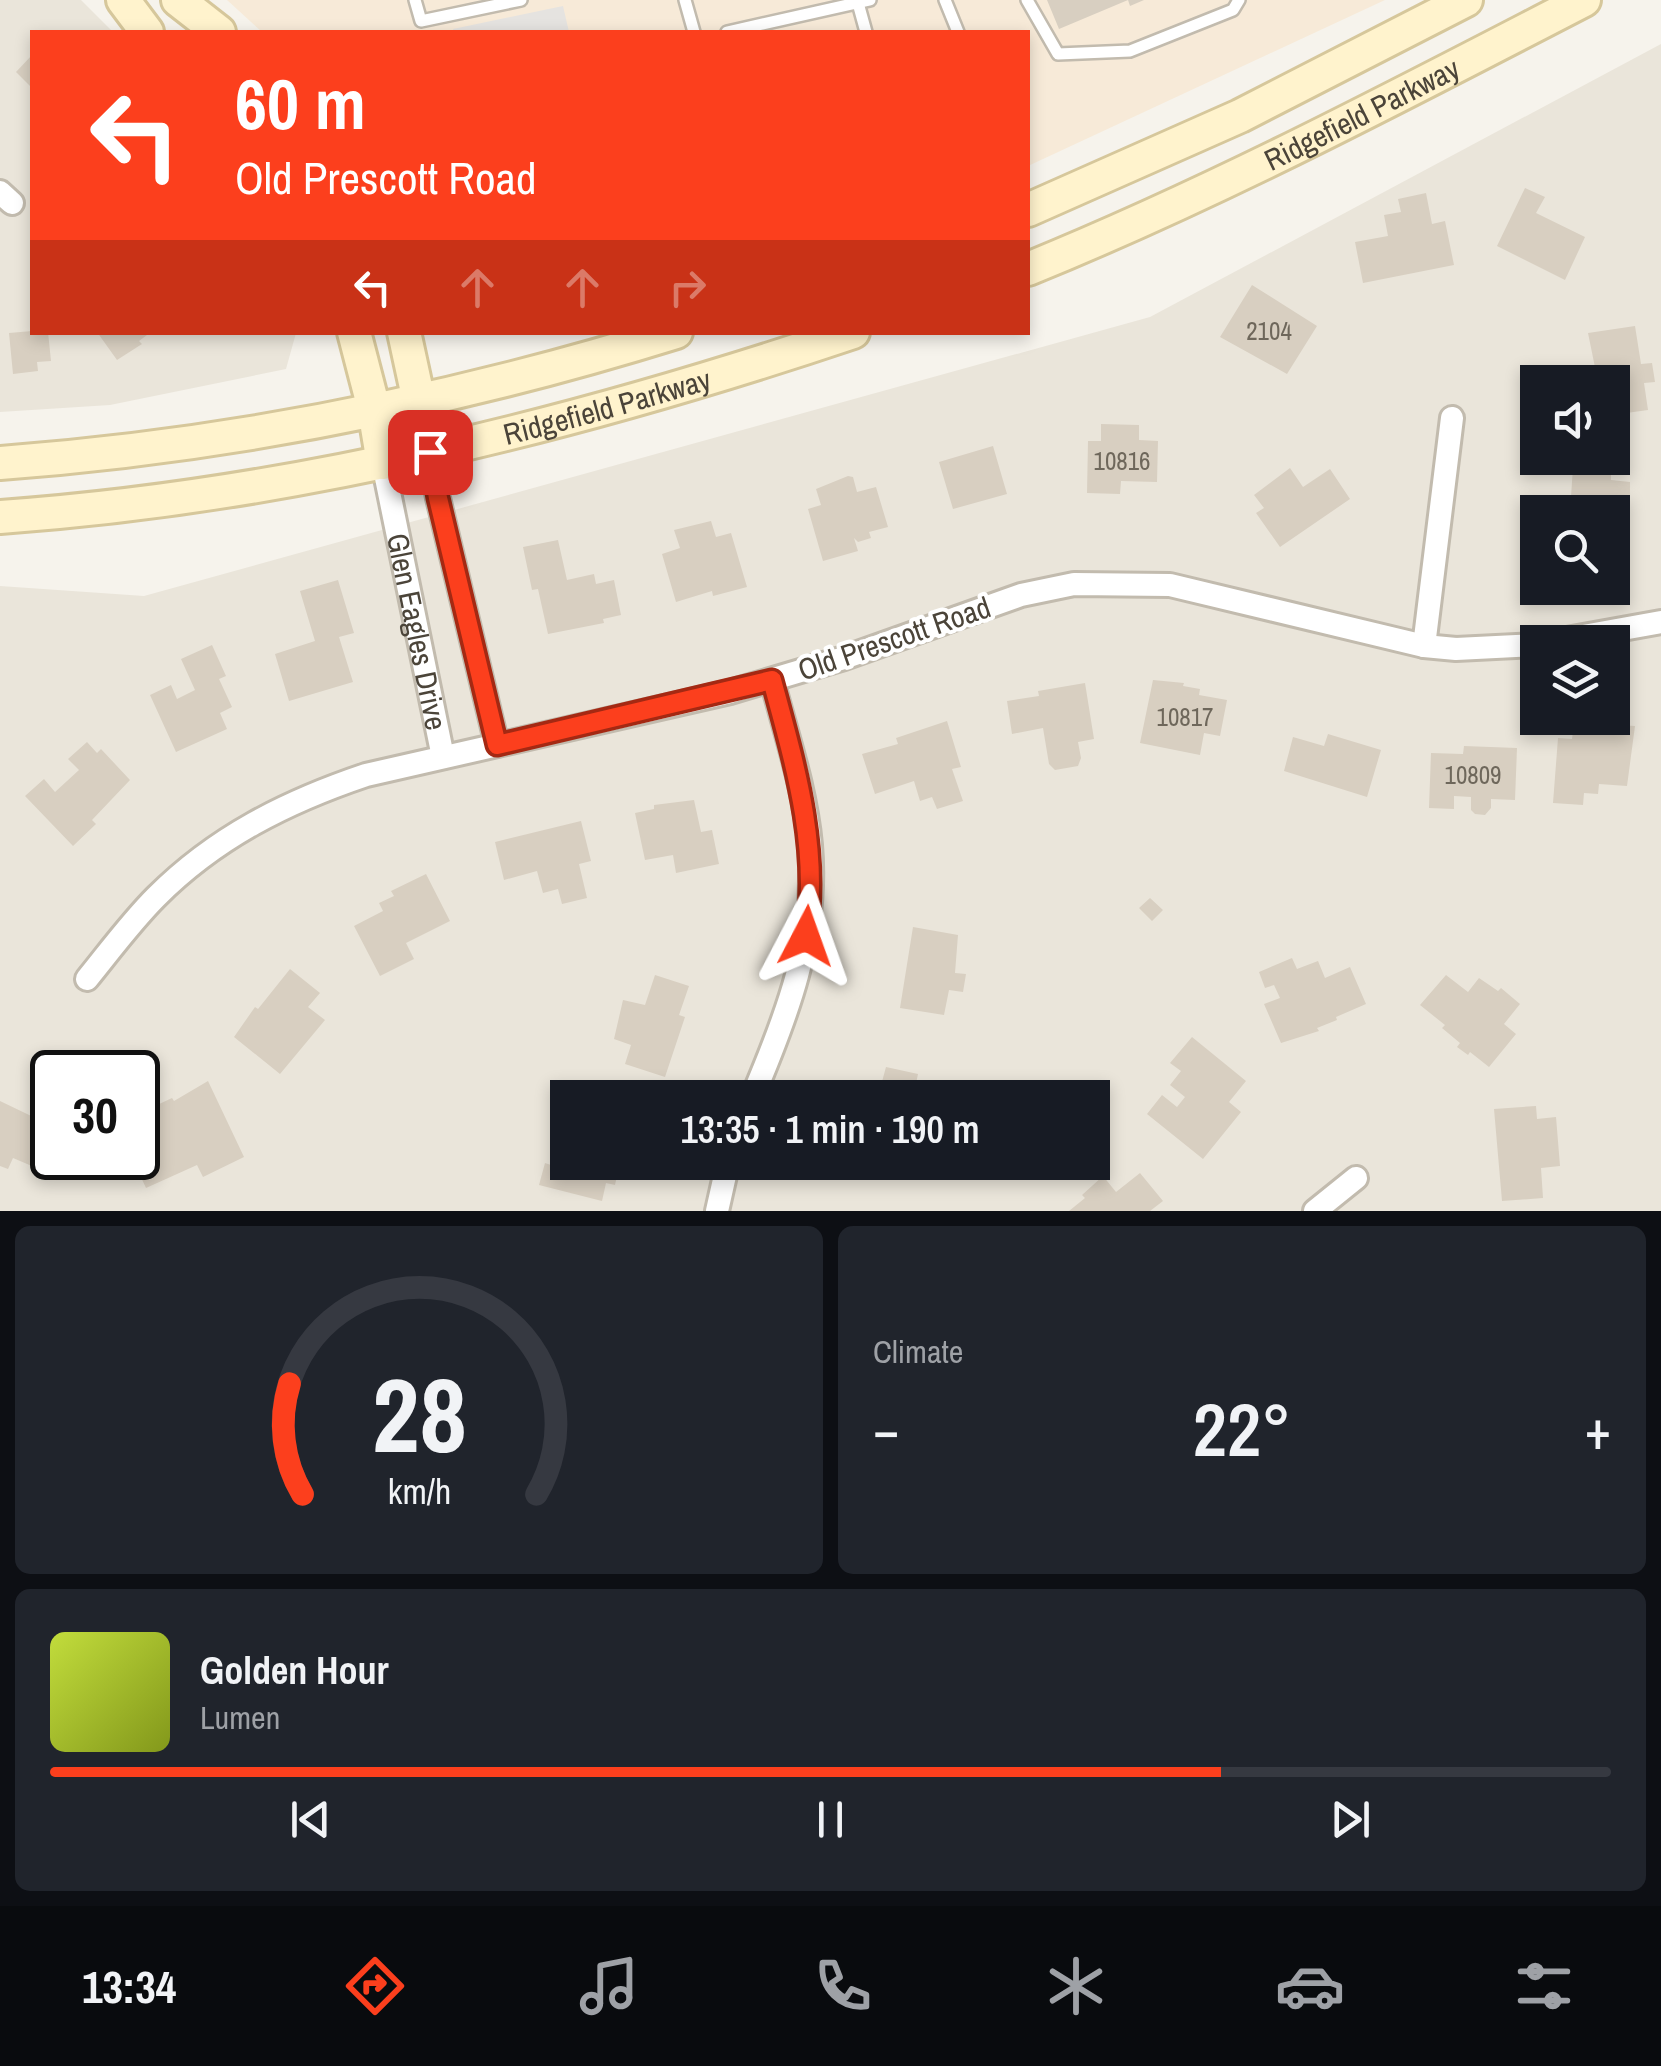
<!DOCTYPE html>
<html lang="en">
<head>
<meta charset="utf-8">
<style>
  :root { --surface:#171b24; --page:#20242c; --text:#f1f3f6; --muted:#9ea1a6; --line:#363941; --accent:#fc3f1d }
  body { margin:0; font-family:"Archivo Narrow",sans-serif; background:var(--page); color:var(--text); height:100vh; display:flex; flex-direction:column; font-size:38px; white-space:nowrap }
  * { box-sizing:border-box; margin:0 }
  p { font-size:32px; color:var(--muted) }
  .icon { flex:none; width:55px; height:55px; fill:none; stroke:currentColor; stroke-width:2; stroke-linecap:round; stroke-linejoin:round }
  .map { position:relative; height:1211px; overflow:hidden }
  .details { display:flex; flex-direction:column; gap:15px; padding:15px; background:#0d0f14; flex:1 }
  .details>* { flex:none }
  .hud { position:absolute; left:30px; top:30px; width:1000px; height:305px; border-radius:0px; box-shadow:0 5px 15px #0003; background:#fc3f1d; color:#fff; overflow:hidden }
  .fabs { position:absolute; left:1520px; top:365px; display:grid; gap:20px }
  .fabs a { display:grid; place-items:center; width:110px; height:110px; border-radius:0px; background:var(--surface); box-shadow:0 5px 15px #0003; font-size:50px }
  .speed { position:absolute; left:30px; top:1050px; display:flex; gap:20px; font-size:50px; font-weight:700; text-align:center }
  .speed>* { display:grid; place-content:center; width:130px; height:130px; border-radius:50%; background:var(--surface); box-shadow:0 5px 15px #0003; line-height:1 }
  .speed .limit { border:5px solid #111; border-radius:15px; background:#fff; color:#111 }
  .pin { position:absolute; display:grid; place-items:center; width:85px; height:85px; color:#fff; margin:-42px; border-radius:20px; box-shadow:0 5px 15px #0006 }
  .me { position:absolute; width:110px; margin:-55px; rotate:4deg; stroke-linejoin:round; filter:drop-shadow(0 0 8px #0008) }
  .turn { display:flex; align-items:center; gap:35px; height:210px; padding:0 40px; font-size:45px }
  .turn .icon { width:130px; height:130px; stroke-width:2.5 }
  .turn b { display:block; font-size:70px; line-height:85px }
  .lanes { display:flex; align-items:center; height:95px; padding:0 40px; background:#0003; justify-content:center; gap:50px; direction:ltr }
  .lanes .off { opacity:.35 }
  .big { font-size:75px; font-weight:600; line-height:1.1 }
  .details .tile { flex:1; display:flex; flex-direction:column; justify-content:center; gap:15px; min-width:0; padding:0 35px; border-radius:15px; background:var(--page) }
  .details .dial { align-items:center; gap:0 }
  .dial svg { height:260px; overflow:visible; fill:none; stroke:var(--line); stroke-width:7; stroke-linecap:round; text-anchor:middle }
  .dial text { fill:var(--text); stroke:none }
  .song { display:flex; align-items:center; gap:30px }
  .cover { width:120px; height:120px; border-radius:15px; background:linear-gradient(135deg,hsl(70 70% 55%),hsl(70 70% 35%)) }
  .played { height:10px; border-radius:5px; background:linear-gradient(90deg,var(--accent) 75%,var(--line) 75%) }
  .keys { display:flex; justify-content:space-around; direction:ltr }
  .heat { display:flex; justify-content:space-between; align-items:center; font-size:55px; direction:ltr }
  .details .tiles { flex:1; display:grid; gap:15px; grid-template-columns:1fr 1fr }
  .tile:last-child { grid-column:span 2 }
  .trip { position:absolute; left:550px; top:1080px; width:560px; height:100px; border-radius:0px; background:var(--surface); box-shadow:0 5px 15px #0003; font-weight:600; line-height:100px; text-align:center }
  .menu { display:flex; height:160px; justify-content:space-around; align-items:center; background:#090b0e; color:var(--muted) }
  .menu .icon { width:70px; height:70px }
  .menu .selected { color:var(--accent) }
  .menu b { font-size:45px; color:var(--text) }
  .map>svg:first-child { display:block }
  .residential { fill:#eae5da; fill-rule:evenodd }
  .commercial { fill:#f7ead8 }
  .parking { fill:#e5e3e0 }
  .building { fill:#d8cfc1 }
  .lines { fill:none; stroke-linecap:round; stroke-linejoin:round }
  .lane-casing { stroke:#c2bbae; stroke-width:16 }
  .street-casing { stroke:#c2bbae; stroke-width:28 }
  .secondary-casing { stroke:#d6c79b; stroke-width:38 }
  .lane { stroke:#fff; stroke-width:11 }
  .street { stroke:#fff; stroke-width:22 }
  .secondary { stroke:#fff3cd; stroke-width:32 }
  .route-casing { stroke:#a42913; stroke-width:25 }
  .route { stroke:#fc3f1d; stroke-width:18 }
  .labels { text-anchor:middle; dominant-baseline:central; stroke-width:8; stroke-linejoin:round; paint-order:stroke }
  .number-label { font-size:25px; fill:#6e675b }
  .street-label { font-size:30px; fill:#4b4439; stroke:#fff }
</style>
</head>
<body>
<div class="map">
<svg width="1661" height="1211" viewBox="0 0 1661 1211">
  <rect width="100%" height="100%" fill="#f6f3ec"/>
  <!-- residential -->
  <path class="residential" d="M0,0H81L113,32H32V332L296,333L286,369L110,405L0,412Z
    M1661,44V1211H0V586L144,596L1150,317ZM1538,382H1612V458H1538ZM1538,512H1612V588H1538ZM1538,642H1612V718H1538ZM52,1072H138V1158H52ZM568,1098H1092V1162H568Z"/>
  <!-- commercial -->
  <path class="commercial" d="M227,0H1385L1028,166V32H262Z"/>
  <!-- parking -->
  <path class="parking" d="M563,6L569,32H454L453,29Z"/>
  <!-- building -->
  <path class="building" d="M1047,0H1144L1130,6L1128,0L1059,29Z
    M32,55V88L16,72Z
    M1525,188L1545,197L1536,213L1585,237L1565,280L1497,246Z
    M1426,193L1432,224L1445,221L1454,265L1363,283L1355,242L1388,236L1384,215L1401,212L1398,199Z
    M1252,285L1317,326L1287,374L1220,337Z
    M1635,326L1641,364L1652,363L1655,382L1644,383L1648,410L1612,415V382H1598L1588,333Z
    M32,331L48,332L51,361L37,362L38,371L13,374L9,333Z
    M97,332H151L139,341L142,344L117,360Z
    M1101,424L1139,425V440L1158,441L1157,482L1121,481L1120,494L1087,493L1088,441H1101Z
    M993,446L1007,494L953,509L939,462Z
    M1573,467L1611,469V480L1630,482V525H1612V512H1570Z
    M1290,468L1303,487L1330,469L1350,499L1280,547L1256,513L1264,508L1254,495Z
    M848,476L853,477L857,492L876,487L888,527L869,532L871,538L858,542L854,538L858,551L823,561L808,509L821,505L816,489Z
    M711,521L716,537L731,533L747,587L713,596L712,591L676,602L662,554L680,548L674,530Z
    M558,540L567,580L594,574L596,584L614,580L621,615L603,619L604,623L548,634L538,589L532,590L523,547Z
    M338,580L354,633L339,637L353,682L289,701L275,654L315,641L300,591Z
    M212,645L226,676L219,679L232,707L220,713L227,729L176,752L150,695L171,685L177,699L195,690L181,659Z
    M1153,680L1184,683L1183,686L1200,689L1199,695L1227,700L1220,736L1204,733L1200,755L1140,743Z
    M1085,683L1094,739L1078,742L1081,758L1078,766L1055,770L1049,764L1043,728L1012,734L1007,701L1039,696L1038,691Z
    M947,721L961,767L952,769L963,801L937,809L932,797L920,801L914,781L875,794L862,754L898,744L896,738Z
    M1601,724L1635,726L1627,786L1599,784L1598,794L1584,793L1583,805L1553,803L1558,738L1572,739L1573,731L1601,730Z
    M1328,734L1381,750L1367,797L1284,771L1293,737L1324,746Z
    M87,742L97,753L101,749L130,780L92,820L96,824L73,846L25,796L44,779L55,792L79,770L68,759Z
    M1464,746L1517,748L1515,800L1491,799V808L1485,815L1475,814L1471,810V797L1454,796V809L1429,808L1431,753L1463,754Z
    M694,800L701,832L712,830L719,864L676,873L673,855L645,860L635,813L654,809V805Z
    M581,821L591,861L579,864L587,898L562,904L558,889L543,893L537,871L504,880L495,842Z
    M426,874L450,921L406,943L414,959L380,976L354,926L383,911L379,903L394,896L391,891Z
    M1150,898L1163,910L1152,921L1139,908Z
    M913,927L958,935L955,973L966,974L963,992L949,990L944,1015L900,1008Z
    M1292,958L1297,969L1318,961L1325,978L1350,967L1366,1004L1336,1017L1337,1020L1317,1028L1319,1031L1281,1043L1264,1004L1280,998L1274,985L1265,988L1259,972Z
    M290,969L320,993L308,1007L325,1020L280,1074L234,1037L255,1007L258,1009Z
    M655,975L689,986L679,1015L685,1017L665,1077L625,1064L631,1045L614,1039L623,1000L645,1005Z
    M1446,975L1468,992L1479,978L1498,991L1501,988L1520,1004L1504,1024L1516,1034L1489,1067L1470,1052L1468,1055L1457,1047L1460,1043L1442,1028L1445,1025L1420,1005Z
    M1192,1037L1246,1081L1229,1102L1241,1112L1203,1159L1147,1114L1162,1095L1177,1107L1185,1097L1170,1085L1181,1071L1170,1063Z
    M886,1067L918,1074L913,1098H853L856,1084L880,1089Z
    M208,1081L244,1157L203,1177L197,1165L146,1188L132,1158H138V1114L172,1098L174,1101Z
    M0,1101L52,1126V1157L46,1172L13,1158L8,1169L0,1166Z
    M1536,1106L1537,1119L1556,1117L1560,1166L1541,1168L1543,1198L1502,1201L1494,1109Z
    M560,1142L568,1144V1162H633L630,1174L618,1171L615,1185L606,1183L602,1201L539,1185L545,1163L554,1166Z
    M1140,1173L1163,1201L1150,1211H1069L1085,1198L1082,1195L1103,1176L1116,1192Z"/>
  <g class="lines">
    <!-- lane casing -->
    <g class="lane-casing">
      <path id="lane" d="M415,0L421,21L521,0
        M685,0L694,32
        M945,0L958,32
        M1027,0L1058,54L1130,51L1233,10L1239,0
        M858,3L866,32
        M727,32L870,0"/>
    </g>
    <!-- street casing -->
    <g class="street-casing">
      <g id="street">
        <path d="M0,192L12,203"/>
        <path d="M430,452L438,498L497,745"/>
        <path id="s1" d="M383,463L443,757"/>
        <path d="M1550,642L1661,622"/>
        <path d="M1424,646L1452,418"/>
        <path d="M87,979C109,952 131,922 156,897C216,837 286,802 366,775L730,692L844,658L1021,595L1074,584L1170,585L1424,646L1456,649L1538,645"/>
        <path d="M752,1098C787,1016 818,936 810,845C805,789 786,734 772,680"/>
        <path d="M717,1211L728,1162"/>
        <path d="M1315,1211L1356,1178"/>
      </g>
    </g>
    <!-- secondary casing -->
    <g class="secondary-casing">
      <g id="secondary">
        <path d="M123,0L147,32"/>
        <path d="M178,0L219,32"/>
        <path d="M1028,210L1240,116L1466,0"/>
        <path id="s2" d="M1028,269C1219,191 1400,95 1584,0"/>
        <path d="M354,332L374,409L383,463"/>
        <path d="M404,332L430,452"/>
        <path d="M0,463C228,446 457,400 676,332"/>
        <path id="s3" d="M0,517C292,496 576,425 853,332"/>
      </g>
    </g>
    <!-- lane -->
    <use href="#lane" class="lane"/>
    <!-- street -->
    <use href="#street" class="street"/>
    <!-- secondary -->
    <use href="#secondary" class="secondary"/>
  </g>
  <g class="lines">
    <!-- route casing -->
    <g class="route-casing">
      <path id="route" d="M430,452L438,498L497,745L772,680C795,765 820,848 806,936"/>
    </g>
    <!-- route -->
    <use href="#route" class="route"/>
  </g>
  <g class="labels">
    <!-- number labels -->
    <g class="number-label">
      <text x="1269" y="331">2104</text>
      <text x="1122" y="461">10816</text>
      <text x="1185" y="717">10817</text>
      <text x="1473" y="775">10809</text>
    </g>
    <!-- street labels -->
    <g class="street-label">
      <text stroke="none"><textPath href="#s2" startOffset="368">Ridgefield Parkway</textPath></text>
      <text stroke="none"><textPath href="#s3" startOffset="618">Ridgefield Parkway</textPath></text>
      <text stroke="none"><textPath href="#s1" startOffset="172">Glen Eagles Drive</textPath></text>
      <text transform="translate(894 638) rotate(-19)">Old Prescott Road</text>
    </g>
  </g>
</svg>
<div class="fabs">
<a><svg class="icon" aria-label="sound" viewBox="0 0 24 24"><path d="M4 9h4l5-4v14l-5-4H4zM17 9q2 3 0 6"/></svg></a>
<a><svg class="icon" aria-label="search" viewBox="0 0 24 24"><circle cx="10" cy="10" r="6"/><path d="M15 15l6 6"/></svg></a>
<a><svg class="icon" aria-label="layers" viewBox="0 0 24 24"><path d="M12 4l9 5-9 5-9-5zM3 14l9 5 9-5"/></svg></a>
</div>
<div class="speed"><div class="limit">30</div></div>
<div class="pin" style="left:430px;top:452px;background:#d93025"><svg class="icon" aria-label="arrive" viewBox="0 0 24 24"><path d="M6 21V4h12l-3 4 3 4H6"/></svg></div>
<svg class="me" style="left:806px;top:936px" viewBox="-20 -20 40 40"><path d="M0-17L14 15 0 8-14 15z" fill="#fc3f1d" stroke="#fff" stroke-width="4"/></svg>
<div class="trip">13:35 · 1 min · 190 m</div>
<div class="hud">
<div class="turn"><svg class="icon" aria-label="left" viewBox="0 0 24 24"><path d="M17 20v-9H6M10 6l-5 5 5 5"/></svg><div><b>60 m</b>Old Prescott Road</div></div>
<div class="lanes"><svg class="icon" aria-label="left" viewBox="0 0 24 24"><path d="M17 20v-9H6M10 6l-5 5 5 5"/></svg><svg class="icon off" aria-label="ahead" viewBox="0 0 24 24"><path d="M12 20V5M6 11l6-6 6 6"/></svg><svg class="icon off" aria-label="ahead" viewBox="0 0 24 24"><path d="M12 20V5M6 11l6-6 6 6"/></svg><svg class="icon off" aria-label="right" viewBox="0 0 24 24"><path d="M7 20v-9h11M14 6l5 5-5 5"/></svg></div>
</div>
</div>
<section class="details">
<div class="tiles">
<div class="tile dial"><svg viewBox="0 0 100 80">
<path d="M14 69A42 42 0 1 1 86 69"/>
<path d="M14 69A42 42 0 0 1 10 35" stroke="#fc3f1d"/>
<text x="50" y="56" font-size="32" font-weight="700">28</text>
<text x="50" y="72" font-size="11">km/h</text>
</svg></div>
<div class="tile"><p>Climate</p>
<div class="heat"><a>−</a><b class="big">22°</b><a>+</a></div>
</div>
<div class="tile">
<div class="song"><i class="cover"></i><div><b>Golden Hour</b><p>Lumen</p></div></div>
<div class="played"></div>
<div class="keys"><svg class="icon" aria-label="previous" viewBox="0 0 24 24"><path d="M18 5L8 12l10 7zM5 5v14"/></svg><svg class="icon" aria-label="pause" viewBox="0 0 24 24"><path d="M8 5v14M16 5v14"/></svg><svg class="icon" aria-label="next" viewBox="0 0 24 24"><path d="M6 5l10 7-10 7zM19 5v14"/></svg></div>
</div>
</div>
</section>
<nav class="menu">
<b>13:34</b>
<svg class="icon selected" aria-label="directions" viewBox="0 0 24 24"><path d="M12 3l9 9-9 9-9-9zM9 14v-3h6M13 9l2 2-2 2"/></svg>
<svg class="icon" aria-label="music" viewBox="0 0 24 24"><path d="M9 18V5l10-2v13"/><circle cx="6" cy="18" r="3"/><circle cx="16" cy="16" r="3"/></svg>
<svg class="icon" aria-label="phone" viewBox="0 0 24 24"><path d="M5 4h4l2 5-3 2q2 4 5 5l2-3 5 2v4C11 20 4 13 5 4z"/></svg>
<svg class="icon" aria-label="climate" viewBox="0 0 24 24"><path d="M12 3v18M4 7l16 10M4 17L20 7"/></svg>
<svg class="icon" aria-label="car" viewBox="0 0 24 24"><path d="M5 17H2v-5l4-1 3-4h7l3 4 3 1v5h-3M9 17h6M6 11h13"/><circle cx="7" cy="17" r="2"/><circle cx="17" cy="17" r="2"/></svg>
<svg class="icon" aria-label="filters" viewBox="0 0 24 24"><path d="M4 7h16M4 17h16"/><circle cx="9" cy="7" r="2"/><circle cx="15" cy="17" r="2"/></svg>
</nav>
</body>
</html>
